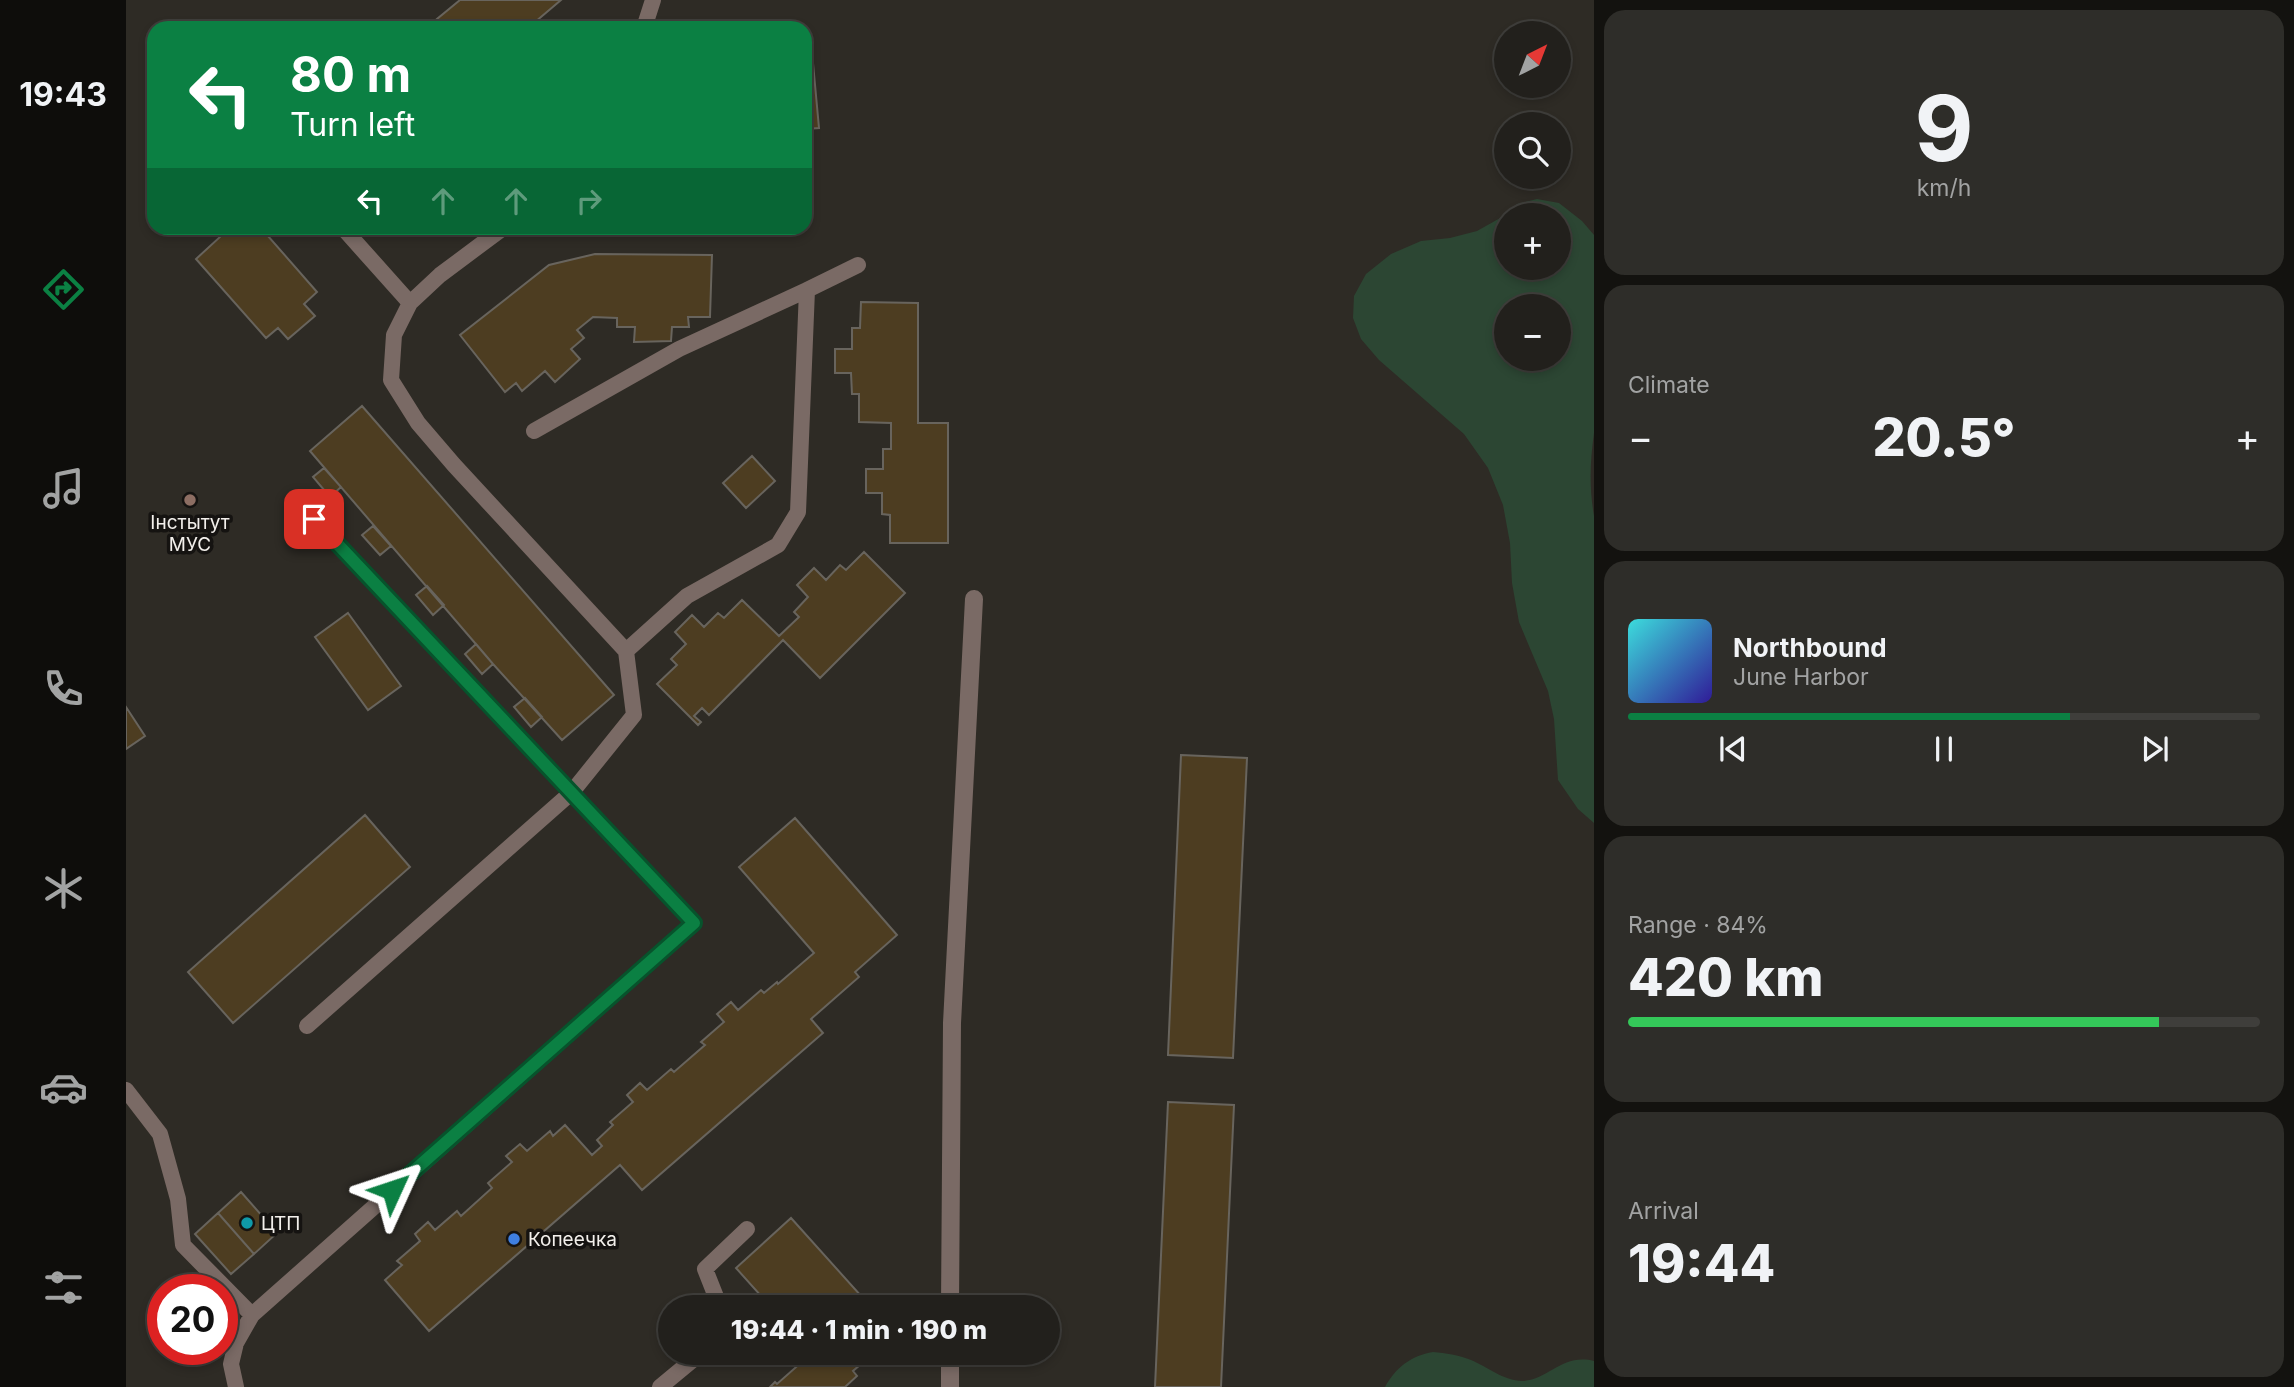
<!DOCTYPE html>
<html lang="en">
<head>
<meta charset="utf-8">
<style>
  :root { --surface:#22201c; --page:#2e2d29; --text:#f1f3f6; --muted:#a2a3a3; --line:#3f3e3b; --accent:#0b8043 }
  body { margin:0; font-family:Inter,sans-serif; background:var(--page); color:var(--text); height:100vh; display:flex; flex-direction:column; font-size:26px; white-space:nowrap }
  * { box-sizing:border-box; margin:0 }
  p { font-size:23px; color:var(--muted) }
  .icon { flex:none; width:38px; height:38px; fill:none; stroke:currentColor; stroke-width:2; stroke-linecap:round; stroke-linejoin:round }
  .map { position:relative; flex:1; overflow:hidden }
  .panel { display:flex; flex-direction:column; gap:10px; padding:10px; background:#13120f; width:700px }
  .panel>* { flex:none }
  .banner { position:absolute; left:21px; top:21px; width:665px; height:214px; border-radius:21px; box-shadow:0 4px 10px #0003,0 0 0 2px var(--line); background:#0b8043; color:#fff; overflow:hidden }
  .needle { width:46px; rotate:42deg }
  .buttons { position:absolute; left:1368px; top:21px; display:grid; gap:14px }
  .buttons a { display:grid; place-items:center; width:77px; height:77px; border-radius:50%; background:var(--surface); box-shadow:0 4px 10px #0003,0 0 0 2px var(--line); font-size:35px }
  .speed { position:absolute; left:21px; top:1274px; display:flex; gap:14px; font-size:35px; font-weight:700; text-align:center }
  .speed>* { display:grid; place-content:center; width:91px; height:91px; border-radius:50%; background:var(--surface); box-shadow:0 4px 10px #0003,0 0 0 2px var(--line); line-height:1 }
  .speed .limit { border:10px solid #d22; background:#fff; color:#111 }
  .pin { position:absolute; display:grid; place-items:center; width:60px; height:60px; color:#fff; margin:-30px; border-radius:14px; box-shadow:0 4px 10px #0006 }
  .me { position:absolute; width:77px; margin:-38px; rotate:48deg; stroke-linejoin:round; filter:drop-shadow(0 0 5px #0008) }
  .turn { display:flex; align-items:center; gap:24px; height:147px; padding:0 28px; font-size:32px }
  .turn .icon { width:91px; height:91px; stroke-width:2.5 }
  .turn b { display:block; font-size:49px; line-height:60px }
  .lanes { display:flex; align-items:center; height:66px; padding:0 28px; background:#0003; justify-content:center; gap:35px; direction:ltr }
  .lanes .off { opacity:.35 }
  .big { font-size:52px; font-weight:800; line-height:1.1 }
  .panel .tile { flex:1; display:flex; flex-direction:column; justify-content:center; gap:10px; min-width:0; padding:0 24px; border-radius:21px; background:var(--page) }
  .panel .dial { align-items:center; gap:0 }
  .dial b { font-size:91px; line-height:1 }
  .song { display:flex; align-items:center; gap:21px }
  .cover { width:84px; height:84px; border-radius:10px; background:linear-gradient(135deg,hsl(180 70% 55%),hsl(250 70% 35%)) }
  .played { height:7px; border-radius:4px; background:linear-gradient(90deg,var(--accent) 70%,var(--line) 70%) }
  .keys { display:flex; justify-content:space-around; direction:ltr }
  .heat { display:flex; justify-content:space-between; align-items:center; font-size:38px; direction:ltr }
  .charge { height:10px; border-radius:5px; background:linear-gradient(90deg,#34c759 84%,var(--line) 0) }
  .trip { position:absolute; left:532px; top:1295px; width:402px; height:70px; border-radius:35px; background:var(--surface); box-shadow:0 4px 10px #0003,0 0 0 2px var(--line); font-weight:800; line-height:70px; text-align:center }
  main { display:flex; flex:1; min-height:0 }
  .menu { display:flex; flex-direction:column; width:126px; justify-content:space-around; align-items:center; background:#0e0d0b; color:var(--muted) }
  .menu .icon { width:49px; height:49px }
  .menu .selected { color:var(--accent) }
  .menu b { font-size:32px; color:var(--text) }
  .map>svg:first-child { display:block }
  .green { fill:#2c4633; fill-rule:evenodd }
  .building { fill:#4d3d21; stroke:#68645d; stroke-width:2 }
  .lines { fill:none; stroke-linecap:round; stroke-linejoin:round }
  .lane { stroke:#7a6a65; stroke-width:16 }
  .street { stroke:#7a6a65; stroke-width:18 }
  .route-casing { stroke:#07532c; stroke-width:18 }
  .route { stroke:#0b8043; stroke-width:12 }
  .education-dot { fill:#8d6e63; stroke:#151311; stroke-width:2.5 }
  .culture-dot { fill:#0f9aa8; stroke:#151311; stroke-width:2.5 }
  .shop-dot { fill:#3f7fe0; stroke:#151311; stroke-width:2.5 }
  .labels { text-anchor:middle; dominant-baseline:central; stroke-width:7; stroke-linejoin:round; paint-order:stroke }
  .poi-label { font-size:19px; fill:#f2efeb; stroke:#151311; text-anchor:start }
</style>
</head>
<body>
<main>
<nav class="menu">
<b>19:43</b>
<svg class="icon selected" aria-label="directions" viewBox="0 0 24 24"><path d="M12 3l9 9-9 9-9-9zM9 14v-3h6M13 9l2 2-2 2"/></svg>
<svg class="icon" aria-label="music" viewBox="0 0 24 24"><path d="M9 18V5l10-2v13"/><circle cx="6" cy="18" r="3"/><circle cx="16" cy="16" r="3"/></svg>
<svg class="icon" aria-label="phone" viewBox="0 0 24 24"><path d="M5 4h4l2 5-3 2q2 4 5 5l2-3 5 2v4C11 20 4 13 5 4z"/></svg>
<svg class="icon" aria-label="climate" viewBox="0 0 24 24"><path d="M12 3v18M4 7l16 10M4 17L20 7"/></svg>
<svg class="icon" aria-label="car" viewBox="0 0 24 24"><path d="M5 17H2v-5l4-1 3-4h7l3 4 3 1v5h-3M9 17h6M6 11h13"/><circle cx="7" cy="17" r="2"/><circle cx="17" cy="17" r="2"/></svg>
<svg class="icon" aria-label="filters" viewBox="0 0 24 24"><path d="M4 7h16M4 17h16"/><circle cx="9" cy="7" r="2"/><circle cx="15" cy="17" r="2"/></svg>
</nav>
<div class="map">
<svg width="1468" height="1387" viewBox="0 0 1468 1387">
  <rect width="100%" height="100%" fill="#2e2b25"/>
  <!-- green -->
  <path class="green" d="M1411,199L1433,203L1456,221L1468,235V433C1464,462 1463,487 1468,516V823L1452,809L1432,780L1428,719L1422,691L1393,622L1386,583L1384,543L1377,505L1362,468L1338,434L1253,360L1235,339L1227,318L1228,296L1240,274L1265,254L1295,241L1324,238L1351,231L1376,217L1391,204ZM1381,215H1433V268H1381ZM1381,306H1433V359H1381Z
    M1307,1352C1320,1353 1332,1355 1345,1360C1360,1366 1378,1381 1396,1381C1423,1380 1436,1353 1468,1361V1387H1259C1270,1367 1285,1356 1307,1352Z"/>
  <!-- building -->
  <path class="building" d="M334,0H435L402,28H318L311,19Z
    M687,63L693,128L679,129V64Z
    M92,228H135L191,292L178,304L189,316L162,339L152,328L140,338L70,259L94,237Z
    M469,254L586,255L584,317H562L563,327H546L545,341L508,342L509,327H491V318L467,317L451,330L458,338L445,349L454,359L429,382L419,371L396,391L390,383L379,392L334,335L423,265Z
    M735,302L792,303V423H822V543H764V515L756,514V493H740V469H757V449H765V423L733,422V394H726L725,373H709V349H726V328H734Z
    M236,406L488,695L436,740L367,664L184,451Z
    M626,456L649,481L620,508L597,483Z
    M198,468L215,487L204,497L187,477Z
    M247,526L265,546L254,555L236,535Z
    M738,552L779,593L694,678L657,640L583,715L576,708L568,716L575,722L572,725L531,684L551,665L545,659L560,644L549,632L566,615L578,627L592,613L598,618L616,600L653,636L673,617L668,612L682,597L671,585L688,568L700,580L714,565L720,570Z
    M301,586L318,605L307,615L290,595Z
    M222,613L275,686L242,710L189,637Z
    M350,644L367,664L356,674L339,654Z
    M399,698L416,717L405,727L388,707Z
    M0,707L19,736L0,749Z
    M1055,755L1121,758L1107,1058L1042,1055Z
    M239,815L284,867L107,1023L62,972Z
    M669,818L771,935L729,972L733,977L685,1019L697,1033L516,1190L494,1165L303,1331L259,1280L276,1265L271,1261L294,1241L289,1234L302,1222L309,1230L331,1211L335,1216L366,1188L362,1183L386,1162L380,1156L394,1144L401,1151L424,1131L427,1136L439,1125L466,1155L476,1146L471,1140L487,1125L484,1122L507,1102L501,1095L514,1083L521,1090L545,1069L548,1072L579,1045L575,1042L598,1022L591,1014L605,1002L612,1010L635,990L638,993L651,982L652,984L688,953L613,867Z
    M1042,1102L1108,1105L1095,1387H1029Z
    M115,1192L151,1233L128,1254L92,1213Z
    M92,1213L128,1254L105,1274L69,1234Z
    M665,1218L745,1307H645L610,1268Z
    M686,1353H748L727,1371L731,1376L719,1387H644L649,1382L651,1384Z"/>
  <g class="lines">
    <!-- lane -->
    <path class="lane" d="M518,28L527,0
      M217,228L284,303
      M681,290L732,265
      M408,431L553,349L681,290L672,512L652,545L561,596L500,651
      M181,1026L446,792L508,715L500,651L328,465L292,423L265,380L268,335L284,303L314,275L377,228
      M0,1090L34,1134L52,1199L57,1245L126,1315
      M594,1307L579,1269L621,1229
      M110,1387L105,1364L110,1343L126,1315L568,923L188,519
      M534,1387L575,1353"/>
    <!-- street -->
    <path class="street" d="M824,1307L826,1023L848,599
      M824,1387V1353"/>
  </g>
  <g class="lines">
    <!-- route casing -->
    <g class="route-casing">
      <path id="route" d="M188,519L568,923L266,1190"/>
    </g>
    <!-- route -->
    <use href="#route" class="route"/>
  </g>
  <!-- markers -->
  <circle class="education-dot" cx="64" cy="500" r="7"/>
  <circle class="culture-dot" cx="121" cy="1223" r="7"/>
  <circle class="shop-dot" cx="388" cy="1239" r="7"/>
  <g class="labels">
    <!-- poi labels -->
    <g class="poi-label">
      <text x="64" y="522" text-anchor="middle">Інстытут<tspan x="64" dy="22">МУС</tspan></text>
      <text x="135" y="1223">ЦТП</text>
      <text x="402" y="1239">Копеечка</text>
    </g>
  </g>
</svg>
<div class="buttons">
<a><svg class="needle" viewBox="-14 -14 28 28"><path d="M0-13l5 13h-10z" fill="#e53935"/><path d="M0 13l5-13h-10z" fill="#a2a3a3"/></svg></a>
<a><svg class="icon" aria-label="search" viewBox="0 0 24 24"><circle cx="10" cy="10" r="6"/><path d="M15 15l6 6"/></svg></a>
<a>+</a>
<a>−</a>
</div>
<div class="speed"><div class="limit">20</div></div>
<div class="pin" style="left:188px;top:519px;background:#d93025"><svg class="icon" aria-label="arrive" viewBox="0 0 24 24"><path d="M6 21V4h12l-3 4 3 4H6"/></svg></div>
<svg class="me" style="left:266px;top:1190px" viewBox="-20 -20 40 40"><path d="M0-17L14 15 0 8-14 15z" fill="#0b8043" stroke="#fff" stroke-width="4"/></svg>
<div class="trip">19:44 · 1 min · 190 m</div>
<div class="banner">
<div class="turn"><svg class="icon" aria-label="left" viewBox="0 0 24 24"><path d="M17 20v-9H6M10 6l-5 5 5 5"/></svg><div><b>80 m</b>Turn left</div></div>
<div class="lanes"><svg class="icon" aria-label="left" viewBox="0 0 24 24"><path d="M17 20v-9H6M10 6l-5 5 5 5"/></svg><svg class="icon off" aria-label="ahead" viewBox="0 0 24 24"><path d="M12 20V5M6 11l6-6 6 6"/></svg><svg class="icon off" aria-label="ahead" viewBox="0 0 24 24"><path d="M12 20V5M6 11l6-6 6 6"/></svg><svg class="icon off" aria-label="right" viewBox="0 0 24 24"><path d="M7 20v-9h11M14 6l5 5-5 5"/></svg></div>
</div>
</div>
<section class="panel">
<div class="tile dial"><b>9</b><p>km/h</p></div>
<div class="tile"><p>Climate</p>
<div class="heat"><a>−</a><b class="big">20.5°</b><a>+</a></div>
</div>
<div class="tile">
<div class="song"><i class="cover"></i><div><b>Northbound</b><p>June Harbor</p></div></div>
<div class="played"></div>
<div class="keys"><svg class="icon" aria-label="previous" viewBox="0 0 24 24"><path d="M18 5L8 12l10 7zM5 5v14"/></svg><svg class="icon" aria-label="pause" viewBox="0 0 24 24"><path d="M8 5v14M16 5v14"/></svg><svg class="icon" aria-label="next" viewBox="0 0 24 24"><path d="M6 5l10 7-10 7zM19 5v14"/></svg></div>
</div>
<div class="tile"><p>Range · 84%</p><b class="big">420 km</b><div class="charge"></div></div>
<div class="tile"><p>Arrival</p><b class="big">19:44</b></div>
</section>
</main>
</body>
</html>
